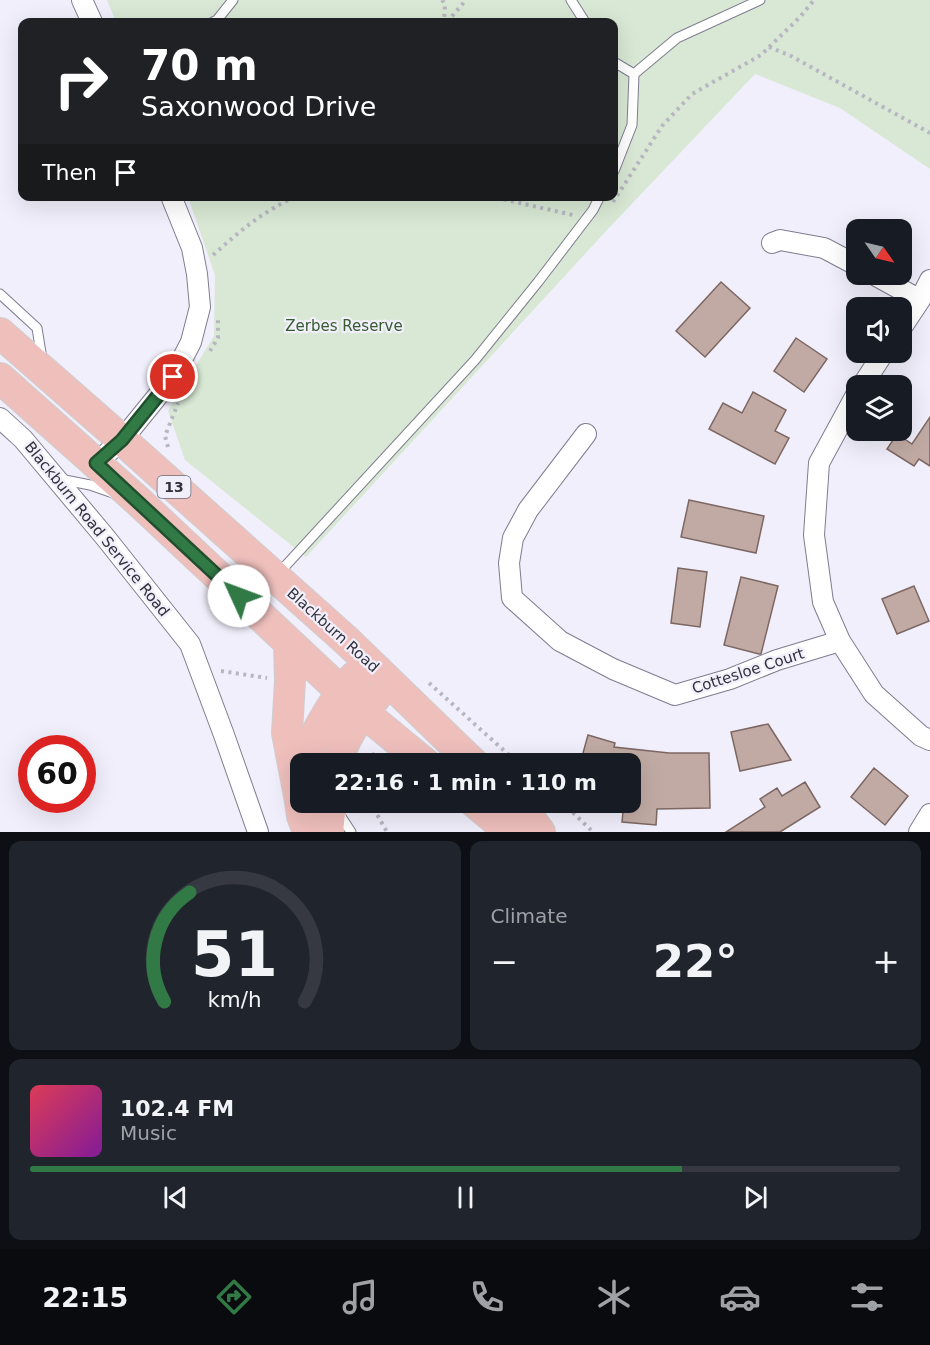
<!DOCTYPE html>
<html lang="en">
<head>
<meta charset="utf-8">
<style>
  :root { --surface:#171b24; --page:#20242c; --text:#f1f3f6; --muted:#9ea1a6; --line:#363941; --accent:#317945 }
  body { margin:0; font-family:"DejaVu Sans",sans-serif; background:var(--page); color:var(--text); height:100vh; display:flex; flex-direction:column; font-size:22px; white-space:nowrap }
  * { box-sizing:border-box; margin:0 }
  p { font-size:20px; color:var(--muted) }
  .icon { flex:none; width:33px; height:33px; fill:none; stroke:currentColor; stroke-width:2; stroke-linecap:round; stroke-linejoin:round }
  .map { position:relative; height:832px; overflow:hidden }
  .drawer { display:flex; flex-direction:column; gap:9px; padding:9px; background:#0d0f14; flex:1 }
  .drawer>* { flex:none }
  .hud { position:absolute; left:18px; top:18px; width:600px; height:183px; border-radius:12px; box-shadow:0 6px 24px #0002; background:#202124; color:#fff; overflow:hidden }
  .needle { width:39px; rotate:124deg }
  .fabs { position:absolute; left:846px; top:219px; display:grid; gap:12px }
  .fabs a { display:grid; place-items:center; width:66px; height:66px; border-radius:12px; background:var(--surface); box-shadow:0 6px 24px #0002; font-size:30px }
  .speed { position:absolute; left:18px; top:735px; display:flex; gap:12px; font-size:30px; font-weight:700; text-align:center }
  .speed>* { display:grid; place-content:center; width:78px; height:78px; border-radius:50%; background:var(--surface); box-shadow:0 6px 24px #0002; line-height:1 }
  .speed .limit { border:9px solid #d22; background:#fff; color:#111 }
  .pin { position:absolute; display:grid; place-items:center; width:51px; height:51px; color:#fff; margin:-26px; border:3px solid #fff; border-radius:50%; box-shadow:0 2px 6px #0007 }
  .me { position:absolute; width:66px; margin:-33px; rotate:313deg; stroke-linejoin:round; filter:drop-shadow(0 0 4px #0008) }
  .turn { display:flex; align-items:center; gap:21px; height:126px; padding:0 24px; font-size:27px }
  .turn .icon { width:78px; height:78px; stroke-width:2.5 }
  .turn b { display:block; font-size:42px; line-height:51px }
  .then { display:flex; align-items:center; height:57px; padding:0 24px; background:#0003; gap:12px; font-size:22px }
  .big { font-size:45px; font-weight:700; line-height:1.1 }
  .drawer .card { flex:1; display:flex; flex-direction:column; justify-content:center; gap:9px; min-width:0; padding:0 21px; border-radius:12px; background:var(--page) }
  .drawer .dial { align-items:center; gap:0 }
  .dial svg { height:156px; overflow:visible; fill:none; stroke:var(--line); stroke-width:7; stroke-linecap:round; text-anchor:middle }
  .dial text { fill:var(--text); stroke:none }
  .song { display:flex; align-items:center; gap:18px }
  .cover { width:72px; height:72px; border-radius:9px; background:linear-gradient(135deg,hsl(350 70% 55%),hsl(290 70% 35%)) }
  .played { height:6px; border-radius:3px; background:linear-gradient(90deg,var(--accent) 75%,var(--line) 75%) }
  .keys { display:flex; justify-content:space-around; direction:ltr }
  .heat { display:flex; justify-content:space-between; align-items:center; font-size:33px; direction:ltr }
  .drawer .tiles { flex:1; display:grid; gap:9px; grid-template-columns:1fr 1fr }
  .card:last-child { grid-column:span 2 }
  .trip { position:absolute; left:290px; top:753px; width:351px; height:60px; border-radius:12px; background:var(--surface); box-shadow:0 6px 24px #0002; font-weight:700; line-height:60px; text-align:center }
  .menu { display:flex; height:96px; justify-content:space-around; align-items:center; background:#090b0e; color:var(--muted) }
  .menu .icon { width:42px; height:42px }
  .menu .active { color:var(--accent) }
  .menu b { font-size:27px; color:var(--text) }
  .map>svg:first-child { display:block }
  .green { fill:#d8e8d4 }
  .building { fill:#c1aaa4; stroke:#7d6763; stroke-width:1.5 }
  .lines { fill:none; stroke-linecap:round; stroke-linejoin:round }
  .service-casing { stroke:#7f7d90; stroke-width:11 }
  .minor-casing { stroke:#7f7d90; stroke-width:22 }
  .primary-casing { stroke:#ceced0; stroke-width:32 }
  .path { stroke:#b7b6c1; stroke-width:4; stroke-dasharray:3 4.5; stroke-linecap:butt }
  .service { stroke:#fff; stroke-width:9 }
  .minor { stroke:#fff; stroke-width:20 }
  .primary { stroke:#efbfbc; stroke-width:30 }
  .route-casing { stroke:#204f2d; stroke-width:15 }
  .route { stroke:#317945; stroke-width:10 }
  .labels { text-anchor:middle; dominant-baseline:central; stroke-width:4.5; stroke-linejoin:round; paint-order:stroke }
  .shield { fill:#f0effb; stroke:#6c6b74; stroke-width:1.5 }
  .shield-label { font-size:14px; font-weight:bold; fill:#33323a }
  .park-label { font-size:15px; fill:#365b2e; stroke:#f0effb }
  .street-label { font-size:15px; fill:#33323a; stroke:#f0effb }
</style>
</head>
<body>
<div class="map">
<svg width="930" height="832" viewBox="0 0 930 832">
  <rect width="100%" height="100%" fill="#f0effb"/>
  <!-- green -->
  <path class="green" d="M107,0H930V169L840,108L755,74L607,230L306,557L185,460L168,411L214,336L215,275L188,197L614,196V22H116Z"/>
  <!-- building -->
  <path class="building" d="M721,282L750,308L705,357L676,331Z
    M796,338L827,359L804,392L774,371Z
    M753,392L786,410L775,431L789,438L775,464L709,429L723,403L742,413Z
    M930,417V466L919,459L914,466L887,449L897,434L912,444Z
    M689,500L764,516L756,553L681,537Z
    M678,568L707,572L700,627L671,623Z
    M741,577L778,586L761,654H759L724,645Z
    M914,586L929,621L897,634L882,599Z
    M768,724L791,760L740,771L731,732Z
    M588,735L615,743L614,747L669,753H709L710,808L657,809L656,825L622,822L624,802H630V764H580Z
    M874,768L908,796L885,825L851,797Z
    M805,782L820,807L780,832H726L765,807L760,799L777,788L782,796Z"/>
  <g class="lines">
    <!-- service casing -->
    <g class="service-casing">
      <path id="service" d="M571,0L585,22
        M213,22L217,20L233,0
        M614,62L634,74
        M614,171L632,125L634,74L677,38L760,0
        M0,294L37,328L42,359
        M60,479L90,485L113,493
        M277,575L475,360L538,282L593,210L600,196
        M338,812L351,832"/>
    </g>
    <!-- minor casing -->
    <g class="minor-casing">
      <path id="minor" d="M82,0L92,22
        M772,243L780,240L824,248L856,265
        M873,274L920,300
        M902,327L920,300L930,280
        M862,386L884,352
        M856,395L819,463L814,535L823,602L840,641L874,694L921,736L930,740
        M0,418L23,439L105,537L190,644L224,735L258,832
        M586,434L528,510L513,538L509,563L512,598L560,641L613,669L675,695L730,679L777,660L840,641
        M96,463L122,440L173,377L191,342L200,307L197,274L192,248L171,196
        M919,832L930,814"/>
    </g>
    <!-- primary casing -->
    <g class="primary-casing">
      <path id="primary" d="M0,333L122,440L348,642L474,764
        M0,378L138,501L363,712L426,764
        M289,644L290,681L287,733L300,801
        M302,764C315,733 332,702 354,677
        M337,764C343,738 359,716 376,697
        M300,802L302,816L308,832
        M474,802L510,832
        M514,802L531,820L540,832
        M328,832L331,802"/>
    </g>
    <!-- path -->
    <path class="path" d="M442,0L445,4L444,22
      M447,22L466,0
      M769,47L791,56L930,133
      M489,196L573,215
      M613,202L662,126L692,94L761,55L800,17L814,0
      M213,255C240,231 263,211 297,196
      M210,351L218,338V318
      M168,447L165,436L178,403
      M221,671L267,678
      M429,683L519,764
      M372,753L375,759L376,764
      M370,802L387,832
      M562,802L593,832"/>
    <!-- service -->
    <use href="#service" class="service"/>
    <!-- minor -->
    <use href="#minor" class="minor"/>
    <!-- primary -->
    <use href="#primary" class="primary"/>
  </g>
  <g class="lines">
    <!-- route casing -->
    <g class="route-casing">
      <path id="route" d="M173,377L122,440L96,463L239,596"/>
    </g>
    <!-- route -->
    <use href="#route" class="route"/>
  </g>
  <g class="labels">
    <!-- shield labels -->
    <rect class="shield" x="157.5" y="476" width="33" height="22" rx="4.5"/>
    <g class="shield-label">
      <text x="174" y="487">13</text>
    </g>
    <!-- park labels -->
    <g class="park-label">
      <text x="344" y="326">Zerbes Reserve</text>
    </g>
    <!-- street labels -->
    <g class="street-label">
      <text transform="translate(97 529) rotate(51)">Blackburn Road Service Road</text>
      <text transform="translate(333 630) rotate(42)">Blackburn Road</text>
      <text transform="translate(748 671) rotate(-18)">Cottesloe Court</text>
    </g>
  </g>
</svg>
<div class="fabs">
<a><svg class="needle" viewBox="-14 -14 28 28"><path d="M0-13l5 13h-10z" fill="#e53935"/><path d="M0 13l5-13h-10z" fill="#9ea1a6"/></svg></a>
<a><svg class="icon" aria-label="sound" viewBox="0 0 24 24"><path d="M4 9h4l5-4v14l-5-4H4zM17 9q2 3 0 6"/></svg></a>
<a><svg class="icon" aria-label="layers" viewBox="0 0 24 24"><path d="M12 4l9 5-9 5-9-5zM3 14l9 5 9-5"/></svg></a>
</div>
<div class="speed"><div class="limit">60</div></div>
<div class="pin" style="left:173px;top:377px;background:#d93025"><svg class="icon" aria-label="arrive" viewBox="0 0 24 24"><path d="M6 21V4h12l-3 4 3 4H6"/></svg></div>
<svg class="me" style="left:239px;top:596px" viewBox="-20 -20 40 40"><circle r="19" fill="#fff"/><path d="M0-13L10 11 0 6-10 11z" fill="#317945"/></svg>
<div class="trip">22:16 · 1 min · 110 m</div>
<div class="hud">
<div class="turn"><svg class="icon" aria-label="right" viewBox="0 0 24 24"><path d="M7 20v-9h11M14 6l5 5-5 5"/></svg><div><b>70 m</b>Saxonwood Drive</div></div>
<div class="then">Then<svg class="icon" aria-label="arrive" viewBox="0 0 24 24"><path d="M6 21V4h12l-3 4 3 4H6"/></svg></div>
</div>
</div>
<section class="drawer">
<div class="tiles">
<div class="card dial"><svg viewBox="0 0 100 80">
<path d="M14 69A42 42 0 1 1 86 69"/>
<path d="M14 69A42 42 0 0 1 27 13" stroke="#317945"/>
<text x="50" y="56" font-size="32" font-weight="700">51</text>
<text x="50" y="72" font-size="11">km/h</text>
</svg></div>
<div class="card"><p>Climate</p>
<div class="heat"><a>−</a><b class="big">22°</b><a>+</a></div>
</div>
<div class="card">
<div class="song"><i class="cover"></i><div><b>102.4 FM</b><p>Music</p></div></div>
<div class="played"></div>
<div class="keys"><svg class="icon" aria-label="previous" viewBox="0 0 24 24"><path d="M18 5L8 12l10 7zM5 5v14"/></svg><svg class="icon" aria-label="pause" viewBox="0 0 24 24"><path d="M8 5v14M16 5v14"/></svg><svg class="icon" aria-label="next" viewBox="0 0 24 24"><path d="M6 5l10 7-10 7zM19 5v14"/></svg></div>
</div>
</div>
</section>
<nav class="menu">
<b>22:15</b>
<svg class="icon active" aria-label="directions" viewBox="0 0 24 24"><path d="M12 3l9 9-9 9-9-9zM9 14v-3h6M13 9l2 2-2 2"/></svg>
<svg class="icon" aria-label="music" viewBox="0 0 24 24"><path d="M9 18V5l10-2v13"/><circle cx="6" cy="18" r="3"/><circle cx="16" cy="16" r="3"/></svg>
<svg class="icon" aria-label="phone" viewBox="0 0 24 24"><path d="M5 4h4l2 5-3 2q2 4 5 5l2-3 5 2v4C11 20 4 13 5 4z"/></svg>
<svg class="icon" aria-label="climate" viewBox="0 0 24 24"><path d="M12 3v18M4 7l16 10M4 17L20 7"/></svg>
<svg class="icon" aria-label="car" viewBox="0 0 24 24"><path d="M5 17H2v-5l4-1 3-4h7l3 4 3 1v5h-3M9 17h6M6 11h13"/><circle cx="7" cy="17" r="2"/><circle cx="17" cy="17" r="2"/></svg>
<svg class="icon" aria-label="filters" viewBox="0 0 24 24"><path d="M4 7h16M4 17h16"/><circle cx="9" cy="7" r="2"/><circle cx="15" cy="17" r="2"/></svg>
</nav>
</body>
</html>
